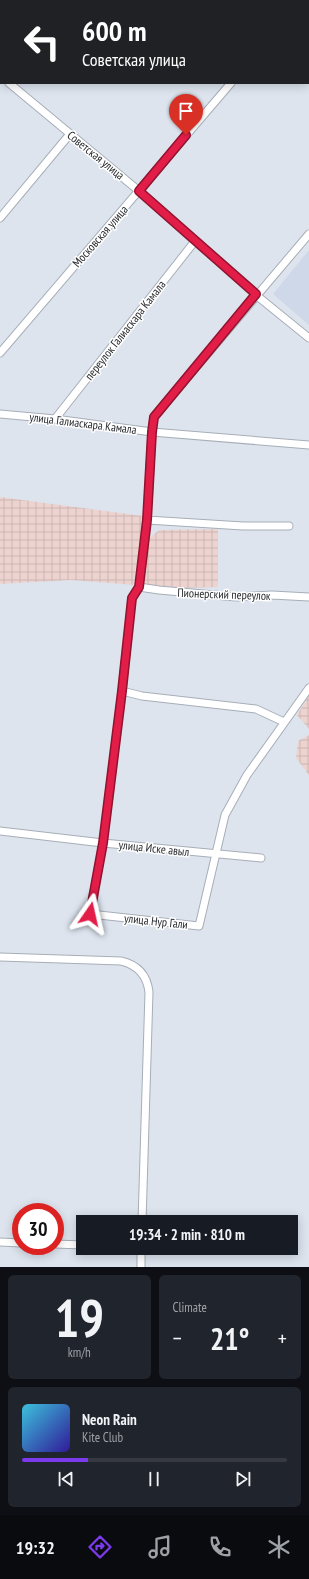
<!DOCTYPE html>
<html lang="en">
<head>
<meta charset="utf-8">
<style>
  :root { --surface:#171b24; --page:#20242c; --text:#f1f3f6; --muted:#9ea1a6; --line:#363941; --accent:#7c3aed }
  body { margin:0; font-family:"PT Sans Narrow",sans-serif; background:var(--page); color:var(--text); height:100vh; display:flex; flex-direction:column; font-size:15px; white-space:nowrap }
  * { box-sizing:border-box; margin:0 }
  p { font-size:13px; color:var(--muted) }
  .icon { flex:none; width:22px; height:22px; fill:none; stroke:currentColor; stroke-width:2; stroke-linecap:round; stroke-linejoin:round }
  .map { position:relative; height:1267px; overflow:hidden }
  .drawer { display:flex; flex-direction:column; gap:8px; padding:8px; background:#0d0f14; flex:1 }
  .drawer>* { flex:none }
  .guide { position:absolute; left:0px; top:0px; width:309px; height:84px; box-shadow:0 2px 10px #0003; background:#202124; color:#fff; overflow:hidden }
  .speed { position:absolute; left:12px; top:1203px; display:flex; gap:8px; font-size:20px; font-weight:700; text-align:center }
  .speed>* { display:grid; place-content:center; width:52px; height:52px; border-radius:50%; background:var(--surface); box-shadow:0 2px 10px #0003; line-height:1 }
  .speed .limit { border:6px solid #d22; background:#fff; color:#111 }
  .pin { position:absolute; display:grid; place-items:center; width:34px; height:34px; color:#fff; margin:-41px -17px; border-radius:50% 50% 50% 0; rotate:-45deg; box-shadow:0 0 4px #0007 }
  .pin .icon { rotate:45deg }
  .me { position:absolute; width:44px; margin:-22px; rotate:11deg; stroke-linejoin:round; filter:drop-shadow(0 0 3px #0008) }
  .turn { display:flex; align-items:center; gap:14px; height:84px; padding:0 16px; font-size:18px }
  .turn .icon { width:52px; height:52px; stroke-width:2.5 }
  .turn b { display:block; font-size:28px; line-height:34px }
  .big { font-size:30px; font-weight:600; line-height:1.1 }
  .drawer .tile { flex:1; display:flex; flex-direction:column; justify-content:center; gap:6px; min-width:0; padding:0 14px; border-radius:6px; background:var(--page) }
  .drawer .dial { align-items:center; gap:0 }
  .dial b { font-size:52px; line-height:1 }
  .song { display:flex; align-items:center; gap:12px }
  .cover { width:48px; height:48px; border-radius:6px; background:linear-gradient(135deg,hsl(190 70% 55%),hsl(250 70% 35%)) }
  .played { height:4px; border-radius:2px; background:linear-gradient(90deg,var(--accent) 25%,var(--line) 25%) }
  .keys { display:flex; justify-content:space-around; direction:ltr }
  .heat { display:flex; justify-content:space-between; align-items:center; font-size:22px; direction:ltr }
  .drawer .tiles { flex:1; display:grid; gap:8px; grid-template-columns:1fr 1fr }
  .tile:last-child { grid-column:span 2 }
  .trip { position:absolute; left:76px; top:1215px; width:222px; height:40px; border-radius:0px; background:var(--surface); box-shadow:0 2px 10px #0003; font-weight:600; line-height:40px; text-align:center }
  .tabs { display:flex; height:64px; justify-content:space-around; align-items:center; background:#090b0e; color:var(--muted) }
  .tabs .icon { width:28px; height:28px }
  .tabs .selected { color:var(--accent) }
  .tabs b { font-size:18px; color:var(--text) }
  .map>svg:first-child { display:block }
  .built { fill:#ced8e9 }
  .industrial { fill:url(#industrial-grid) }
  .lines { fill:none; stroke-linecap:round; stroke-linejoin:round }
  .minor-casing { stroke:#a7aeb8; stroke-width:9 }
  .secondary-casing { stroke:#a7aeb8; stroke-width:12 }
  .minor { stroke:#fff; stroke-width:7 }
  .secondary { stroke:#fff; stroke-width:10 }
  .route-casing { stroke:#92132f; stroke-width:10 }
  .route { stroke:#e11d48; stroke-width:7 }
  .labels { text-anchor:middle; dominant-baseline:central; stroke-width:3; stroke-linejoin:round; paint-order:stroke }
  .street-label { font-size:12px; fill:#292b2f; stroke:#fff }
</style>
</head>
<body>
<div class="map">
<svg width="309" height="1267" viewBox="0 0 309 1267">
  <defs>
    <pattern id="industrial-grid" width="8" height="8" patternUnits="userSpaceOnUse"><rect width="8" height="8" fill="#edd3d0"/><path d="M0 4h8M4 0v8" fill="none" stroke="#cbb5b3"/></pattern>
  </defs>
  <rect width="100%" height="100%" fill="#dde4ee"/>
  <!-- built -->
  <path class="built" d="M309,250V325L273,294Z"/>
  <!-- industrial -->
  <path class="industrial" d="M0,497L143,516L134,585L71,580L0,584Z
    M218,529V587L178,588L143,584L148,539L159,530Z
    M309,695V729L297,715Z
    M309,735V775L296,758L298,741Z"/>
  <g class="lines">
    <!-- minor casing -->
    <g class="minor-casing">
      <path id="minor" d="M12,1L13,0
        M0,14L1,13
        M0,75L1,76
        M9,83L139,191L256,295L309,338
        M0,218L70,134
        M309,234L154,417L152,432L147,520L139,587L132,598L122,691L103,843L90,914L199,926L225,815L247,775L309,688
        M0,353L231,83
        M0,414L55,419L152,432L309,445
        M55,419L195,241
        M147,520L243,526H289
        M139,587L159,590L236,597L272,595L309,597
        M122,691L142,696L256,709L284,722
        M0,831L103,843L261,858
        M0,957L121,961C138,965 147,975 149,992L142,1222
        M0,1242L21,1243
        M55,1244L83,1245
        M141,1267V1248"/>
    </g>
    <!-- secondary casing -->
    <g class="secondary-casing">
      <path id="secondary" d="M253,0L254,1
        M308,38L309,37
        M308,47L309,48"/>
    </g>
    <!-- minor -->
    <use href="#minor" class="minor"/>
    <!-- secondary -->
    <use href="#secondary" class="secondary"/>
  </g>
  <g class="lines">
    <!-- route casing -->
    <g class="route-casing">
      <path id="route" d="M90,914L103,843L122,691L132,598L139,587L147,520L152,432L154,417L256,294L139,191L186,135"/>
    </g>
    <!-- route -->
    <use href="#route" class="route"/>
  </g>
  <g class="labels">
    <!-- street labels -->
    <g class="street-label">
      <text transform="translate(96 155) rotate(39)">Советская улица</text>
      <text transform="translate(100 236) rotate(-49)">Московская улица</text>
      <text transform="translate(125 330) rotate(-52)">переулок Галиаскара Камала</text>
      <text transform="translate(83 423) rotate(7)">улица Галиаскара Камала</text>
      <text transform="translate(224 594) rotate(2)">Пионерский переулок</text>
      <text transform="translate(154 848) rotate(6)">улица Иске авыл</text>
      <text transform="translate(156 921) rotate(6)">улица Нур Гали</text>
    </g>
  </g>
</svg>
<div class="speed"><div class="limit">30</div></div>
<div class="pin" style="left:186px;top:135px;background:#d93025"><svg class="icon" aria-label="arrive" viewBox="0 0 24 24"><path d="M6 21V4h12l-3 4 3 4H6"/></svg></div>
<svg class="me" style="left:90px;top:914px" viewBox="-20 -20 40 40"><path d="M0-17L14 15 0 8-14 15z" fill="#e11d48" stroke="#fff" stroke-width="4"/></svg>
<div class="trip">19:34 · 2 min · 810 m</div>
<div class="guide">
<div class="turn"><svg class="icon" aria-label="left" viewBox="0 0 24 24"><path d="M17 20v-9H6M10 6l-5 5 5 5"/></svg><div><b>600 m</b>Советская улица</div></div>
</div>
</div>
<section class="drawer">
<div class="tiles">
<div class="tile dial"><b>19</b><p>km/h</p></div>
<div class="tile"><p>Climate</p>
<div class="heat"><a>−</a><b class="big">21°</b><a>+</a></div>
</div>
<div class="tile">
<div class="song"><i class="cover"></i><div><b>Neon Rain</b><p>Kite Club</p></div></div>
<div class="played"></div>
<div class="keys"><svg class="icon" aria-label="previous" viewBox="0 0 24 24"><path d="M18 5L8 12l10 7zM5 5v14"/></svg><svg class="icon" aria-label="pause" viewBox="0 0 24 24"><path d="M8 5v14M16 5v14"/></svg><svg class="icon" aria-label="next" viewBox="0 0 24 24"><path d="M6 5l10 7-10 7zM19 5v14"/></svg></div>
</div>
</div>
</section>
<nav class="tabs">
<b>19:32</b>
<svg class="icon selected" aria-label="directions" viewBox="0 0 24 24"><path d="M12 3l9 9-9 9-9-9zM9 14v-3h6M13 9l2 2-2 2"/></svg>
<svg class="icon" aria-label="music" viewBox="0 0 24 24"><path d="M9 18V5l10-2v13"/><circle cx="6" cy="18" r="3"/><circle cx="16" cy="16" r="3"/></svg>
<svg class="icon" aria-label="phone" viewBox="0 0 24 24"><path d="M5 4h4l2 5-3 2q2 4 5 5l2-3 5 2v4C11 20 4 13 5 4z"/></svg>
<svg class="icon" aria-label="climate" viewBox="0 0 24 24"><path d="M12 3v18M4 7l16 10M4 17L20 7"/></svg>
</nav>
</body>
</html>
